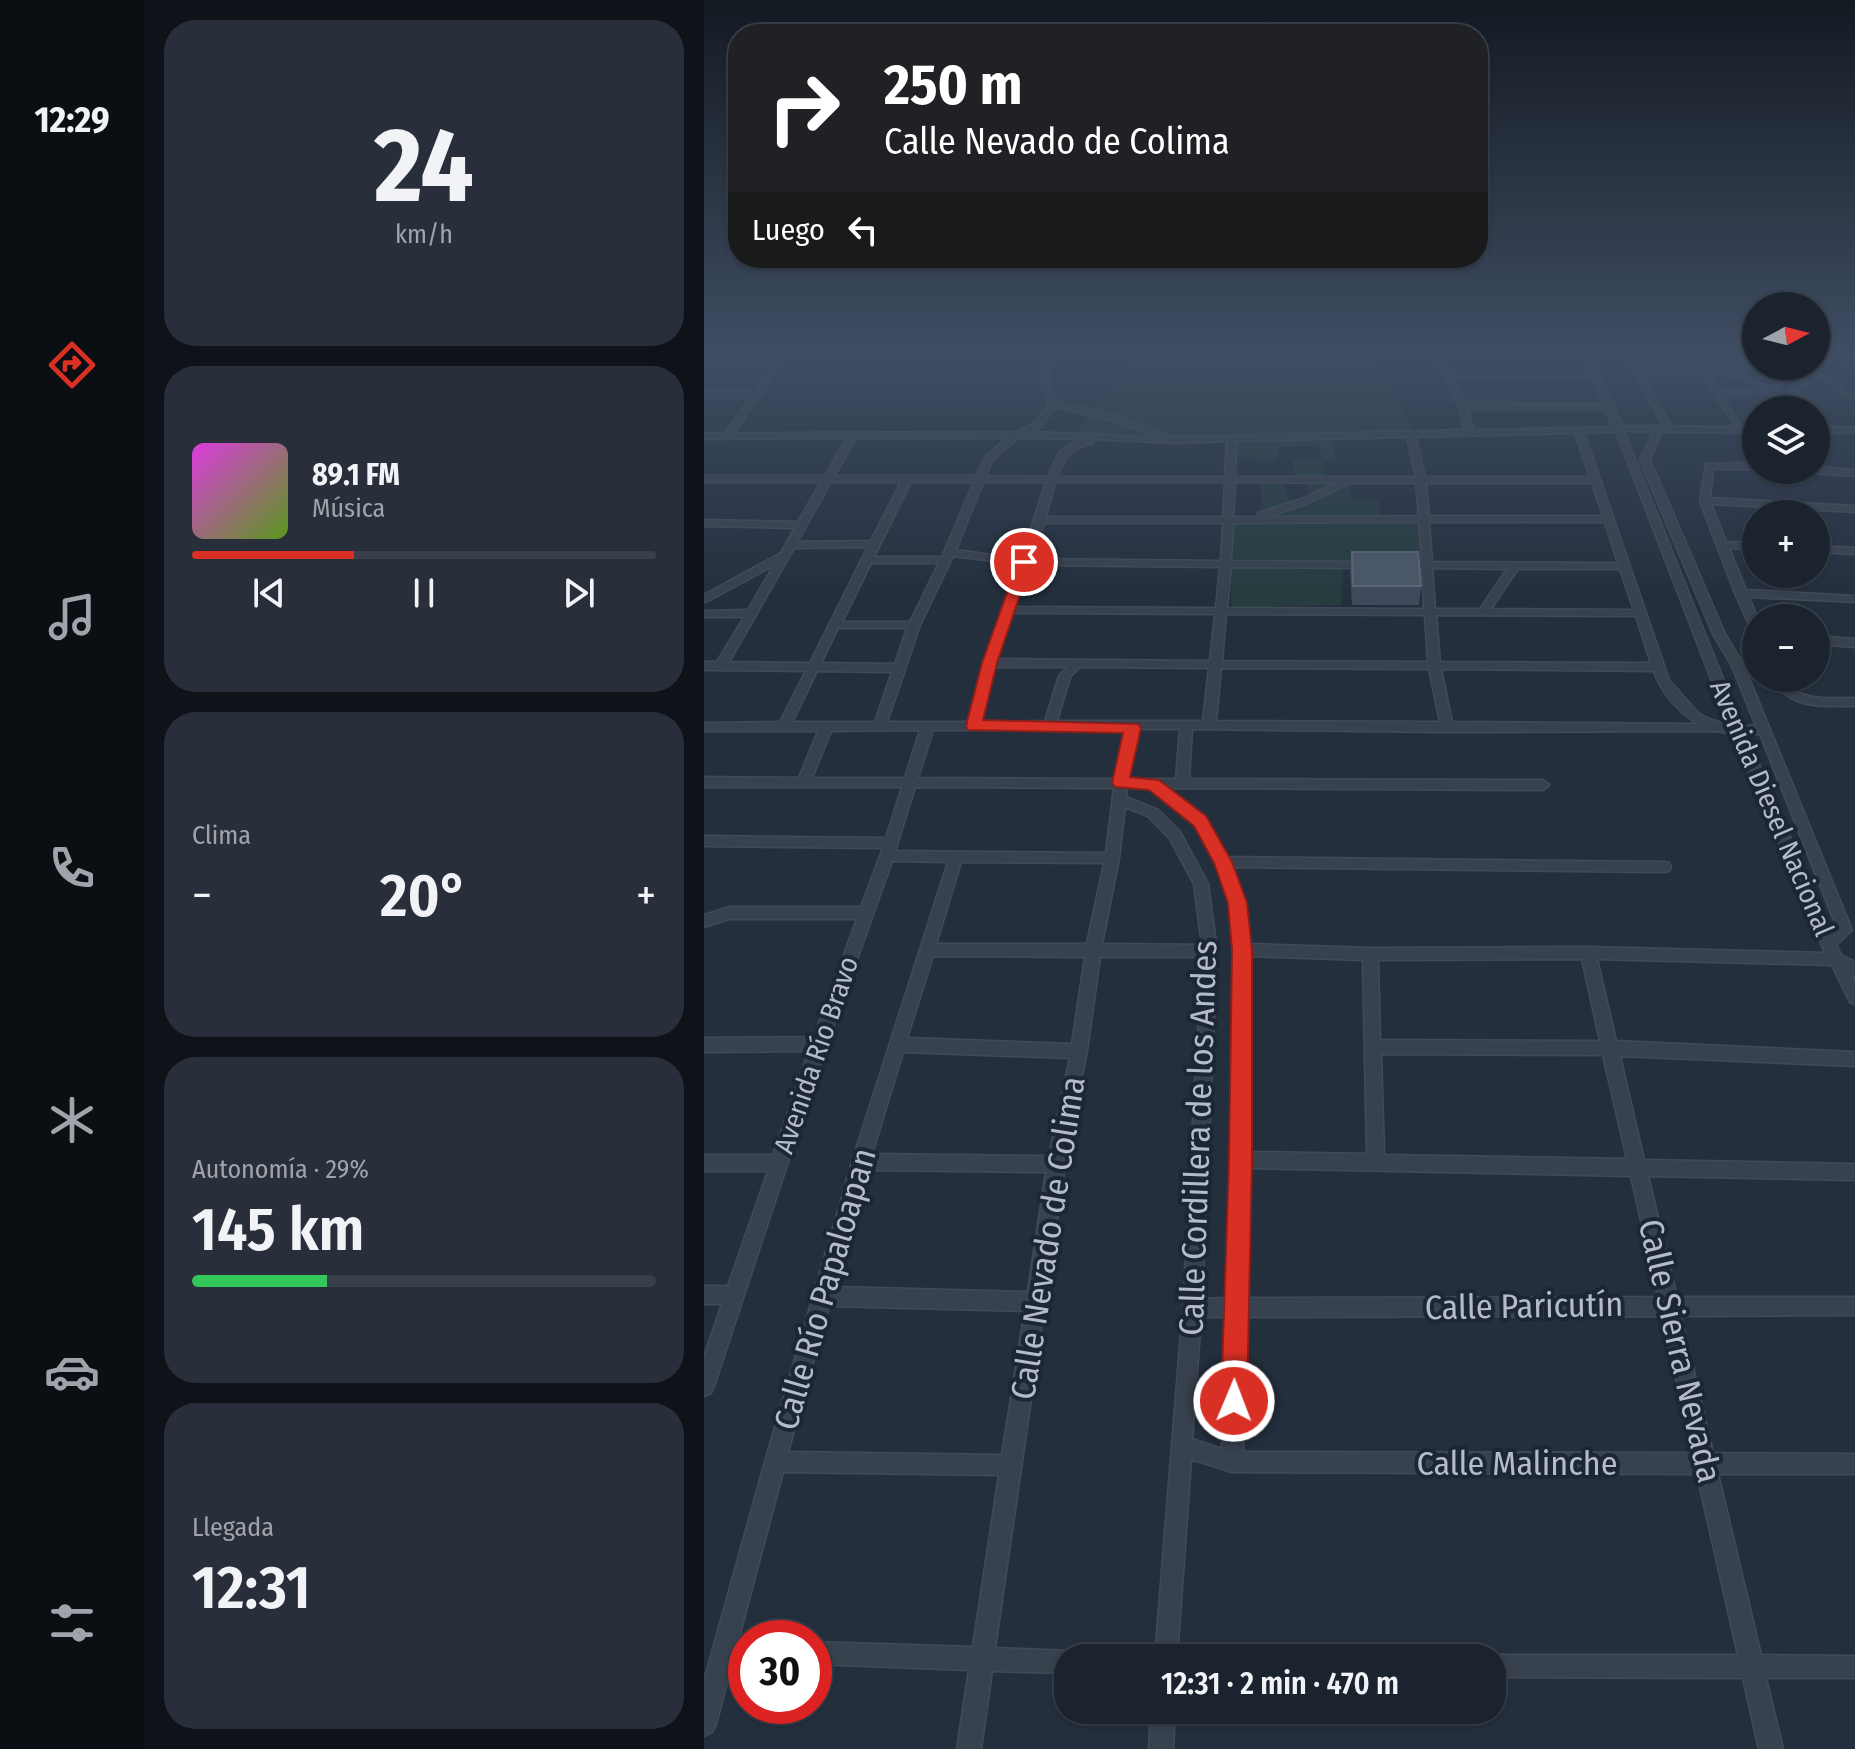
<!DOCTYPE html>
<html lang="es">
<head>
<meta charset="utf-8">
<style>
  :root { --surface:#1b232e; --page:#282f3a; --text:#f1f3f6; --muted:#a0a4aa; --line:#39404a; --accent:#d93025 }
  body { margin:0; font-family:"Fira Sans Condensed",sans-serif; background:var(--page); color:var(--text); height:100vh; display:flex; flex-direction:column; font-size:30px; white-space:nowrap }
  * { box-sizing:border-box; margin:0 }
  p { font-size:26px; color:var(--muted) }
  .icon { flex:none; width:44px; height:44px; fill:none; stroke:currentColor; stroke-width:2; stroke-linecap:round; stroke-linejoin:round }
  .map { position:relative; flex:1; overflow:hidden }
  .details { display:flex; flex-direction:column; gap:20px; padding:20px; background:#0f1319; width:560px }
  .details>* { flex:none }
  .banner { position:absolute; left:24px; top:24px; width:760px; height:244px; border-radius:32px; box-shadow:0 2px 6px #0004,0 0 0 2px var(--line); background:#202124; color:#fff; overflow:hidden }
  .needle { width:52px; rotate:83deg }
  .buttons { position:absolute; left:1038px; top:292px; display:grid; gap:16px }
  .buttons a { display:grid; place-items:center; width:88px; height:88px; border-radius:50%; background:var(--surface); box-shadow:0 2px 6px #0004,0 0 0 2px var(--line); font-size:40px }
  .speed { position:absolute; left:24px; top:1620px; display:flex; gap:16px; font-size:40px; font-weight:700; text-align:center }
  .speed>* { display:grid; place-content:center; width:104px; height:104px; border-radius:50%; background:var(--surface); box-shadow:0 2px 6px #0004,0 0 0 2px var(--line); line-height:1 }
  .speed .limit { border:12px solid #d22; background:#fff; color:#111 }
  .pin { position:absolute; display:grid; place-items:center; width:68px; height:68px; color:#fff; margin:-34px; border:4px solid #fff; border-radius:50%; box-shadow:0 2px 8px #0007 }
  .me { position:absolute; width:88px; margin:-44px; rotate:1deg; stroke-linejoin:round; filter:drop-shadow(0 0 6px #0008) }
  .turn { display:flex; align-items:center; gap:28px; height:168px; padding:0 24px; font-size:36px }
  .turn .icon { width:104px; height:104px; stroke-width:2.5 }
  .turn b { display:block; font-size:56px; line-height:68px }
  .then { display:flex; align-items:center; height:76px; padding:0 24px; background:#0003; gap:16px; font-size:30px }
  .big { font-size:60px; font-weight:600; line-height:1.1 }
  .details .widget { flex:1; display:flex; flex-direction:column; justify-content:center; gap:12px; min-width:0; padding:0 28px; border-radius:32px; background:var(--page) }
  .details .dial { align-items:center; gap:0 }
  .dial b { font-size:104px; line-height:1 }
  .song { display:flex; align-items:center; gap:24px }
  .cover { width:96px; height:96px; border-radius:12px; background:linear-gradient(135deg,hsl(300 70% 55%),hsl(90 70% 35%)) }
  .played { height:8px; border-radius:4px; background:linear-gradient(90deg,var(--accent) 35%,var(--line) 35%) }
  .keys { display:flex; justify-content:space-around; direction:ltr }
  .heat { display:flex; justify-content:space-between; align-items:center; font-size:44px; direction:ltr }
  .charge { height:12px; border-radius:6px; background:linear-gradient(90deg,#34c759 29%,var(--line) 0) }
  .trip { position:absolute; left:350px; top:1644px; width:452px; height:80px; border-radius:32px; background:var(--surface); box-shadow:0 2px 6px #0004,0 0 0 2px var(--line); font-weight:600; line-height:80px; text-align:center }
  main { display:flex; flex:1; min-height:0 }
  .tabs { display:flex; flex-direction:column; width:144px; justify-content:space-around; align-items:center; background:#0b0e12; color:var(--muted) }
  .tabs .icon { width:56px; height:56px }
  .tabs .selected { color:var(--accent) }
  .tabs b { font-size:36px; color:var(--text) }
  .map>svg:first-child { display:block }
  .green { fill:#263c3f }
  .lines { fill:none; stroke-linecap:round; stroke-linejoin:round }
  .pedestrian-casing { stroke:#414a57; stroke-width:3 }
  .minor-casing { stroke:#414a57; stroke-width:3 }
  .tertiary-casing { stroke:#414a57; stroke-width:3 }
  .pedestrian { fill:#38414e; fill-rule:evenodd }
  .minor { fill:#38414e; fill-rule:evenodd }
  .tertiary { fill:#38414e; fill-rule:evenodd }
  .wall { fill:#3f4b5c }
  .building { fill:#4b5868; stroke:#5c6777; stroke-width:2 }
  .route { fill:#d93025; stroke:#8d1f18; stroke-width:2 }
  .labels { text-anchor:middle; dominant-baseline:central; stroke-width:8; stroke-linejoin:round; paint-order:stroke }
  .street-label { font-size:28px; fill:#b4bcc9; stroke:#1d2633 }
  .near-street-label { font-size:34px; fill:#b4bcc9; stroke:#1d2633 }
</style>
</head>
<body>
<main>
<nav class="tabs">
<b>12:29</b>
<svg class="icon selected" aria-label="directions" viewBox="0 0 24 24"><path d="M12 3l9 9-9 9-9-9zM9 14v-3h6M13 9l2 2-2 2"/></svg>
<svg class="icon" aria-label="music" viewBox="0 0 24 24"><path d="M9 18V5l10-2v13"/><circle cx="6" cy="18" r="3"/><circle cx="16" cy="16" r="3"/></svg>
<svg class="icon" aria-label="phone" viewBox="0 0 24 24"><path d="M5 4h4l2 5-3 2q2 4 5 5l2-3 5 2v4C11 20 4 13 5 4z"/></svg>
<svg class="icon" aria-label="climate" viewBox="0 0 24 24"><path d="M12 3v18M4 7l16 10M4 17L20 7"/></svg>
<svg class="icon" aria-label="car" viewBox="0 0 24 24"><path d="M5 17H2v-5l4-1 3-4h7l3 4 3 1v5h-3M9 17h6M6 11h13"/><circle cx="7" cy="17" r="2"/><circle cx="17" cy="17" r="2"/></svg>
<svg class="icon" aria-label="filters" viewBox="0 0 24 24"><path d="M4 7h16M4 17h16"/><circle cx="9" cy="7" r="2"/><circle cx="15" cy="17" r="2"/></svg>
</nav>
<section class="details">
<div class="widget dial"><b>24</b><p>km/h</p></div>
<div class="widget">
<div class="song"><i class="cover"></i><div><b>89.1 FM</b><p>Música</p></div></div>
<div class="played"></div>
<div class="keys"><svg class="icon" aria-label="previous" viewBox="0 0 24 24"><path d="M18 5L8 12l10 7zM5 5v14"/></svg><svg class="icon" aria-label="pause" viewBox="0 0 24 24"><path d="M8 5v14M16 5v14"/></svg><svg class="icon" aria-label="next" viewBox="0 0 24 24"><path d="M6 5l10 7-10 7zM19 5v14"/></svg></div>
</div>
<div class="widget"><p>Clima</p>
<div class="heat"><a>−</a><b class="big">20°</b><a>+</a></div>
</div>
<div class="widget"><p>Autonomía · 29%</p><b class="big">145 km</b><div class="charge"></div></div>
<div class="widget"><p>Llegada</p><b class="big">12:31</b></div>
</section>
<div class="map">
<svg width="1151" height="1749" viewBox="0 0 1151 1749">
  <rect width="100%" height="100%" fill="#242f3e"/>
  <!-- green -->
  <path class="green" d="M434,350H663L713,434L535,437L372,433Z
    M626,437L632,459L619,460L622,478H591L588,460L618,459L614,446H574L573,460L529,457L535,439Z
    M557,481L580,482L584,500H605L602,481L644,483L648,499H675L676,518L557,517Z
    M528,522H714L716,560L640,562L637,605L527,608Z"/>
  <g class="lines">
    <!-- pedestrian casing -->
    <g class="pedestrian-casing">
      <path id="pedestrian" d="M1037,350H1045L1052,352V356Z
        M1112,350L1128,353H1151V357H1128L1112,368L1109,366H1112V363L1123,355L1112,352Z
        M1052,356V361L1035,374L1067,388L1090,370L1082,366H1091L1130,380L1143,394H1151V398L1139,397L1126,382L1095,371L1072,390L1073,391L1071,393L1082,410H1076L1065,393L1018,396L1039,430L1036,432L1033,430L998,373H933L930,371L933,369L999,368L1023,369L1030,372ZM1004,373H1022L1062,390L1016,392Z"/>
    </g>
    <!-- minor casing -->
    <g class="minor-casing">
      <path id="minor" d="M80,350H88L30,433L312,432L330,424L345,404L336,379L344,350H352L344,379L353,402L412,416L469,437L761,430L752,401L727,350H735L748,374L893,375V379L890,380H750L761,403L907,404L908,406L904,409H763L770,430L918,427L1038,726H1052L1028,666L1009,634L936,460L950,430L957,428L958,430L946,460L1021,634L1040,666L1148,930L1132,945L1137,955L1151,962V976L1148,975L1151,982V1004L1146,1002L1128,965L893,959L912,1041L1151,1052V1066L916,1056L940,1160L1151,1164V1180L944,1176L973,1297H1151V1315L977,1316L1009,1453L1151,1454V1474H1014L1057,1655L1151,1656V1678H1062L1079,1749H1055L1039,1678L788,1677V1658H780L788,1655H1034L993,1474L528,1472L487,1459L473,1658H451L479,1308L498,957H396L383,1051L361,1164L342,1297L343,1302L340,1309L291,1648L364,1651L372,1654L374,1658H364V1673L288,1671L277,1749H253L265,1670L110,1664V1642L269,1647L295,1475L79,1472L35,1637L43,1638L42,1660H29L12,1724L8,1732L0,1736V1681L61,1462L148,1162L244,862L188,861L123,1044L10,1386L7,1393L0,1396V1357L18,1304H0V1286H24L64,1171H0V1155H69L105,1051L0,1052V1038L110,1037L153,919H25L0,927V915L25,907H157L179,848L0,846V836L182,838L198,787H0V777L95,778L114,731H0V723L76,722L102,671L0,670V662H13L40,617H0V611L44,610L70,565L4,601L0,602V595L77,553L91,528L0,526V520L94,522L117,482H0V476H121L143,438L0,439V433H21L47,397H0V391H51L68,367H0V363H71ZM351,407L406,420L455,437L326,432L336,428ZM912,432L1025,725L1005,719L994,713L965,680L880,433ZM871,433L886,477H721L712,437ZM703,437L712,477H531L532,441ZM152,438H303L281,457L272,476H130ZM314,438L383,439C356,446 354,451 344,477L282,476L288,460ZM389,439L473,443L523,441L521,477H353C363,453 364,450 389,443ZM127,482H197L167,541L93,542ZM207,482H270L238,557H170ZM279,482H342L317,559L252,550ZM351,482H521L519,517H342ZM531,482L632,483L595,500L554,513V517H529ZM647,483H712L715,516L563,517L601,504ZM722,483H888L899,516H725ZM715,522L718,562H696L691,565L696,568H718L720,609L523,608L527,567L663,568L668,565L663,562L527,561L529,523ZM725,522H901L914,563L728,562ZM340,523H519L517,561L328,559ZM164,547L106,663L25,662L90,548ZM249,556L315,564L280,663L265,722H183L216,625ZM167,563H235L206,622H138ZM325,565L516,567L512,608L311,607ZM728,568L803,569L776,609H731ZM814,569H916L930,610L787,609ZM309,613L511,614L506,661L293,659ZM522,614L721,615L724,662L518,661ZM732,615L932,616L947,663L736,662ZM134,628H203L191,664L117,663ZM291,667H363L355,676L341,721L277,722ZM376,667L505,668L499,721H353L366,677ZM517,668L725,669L736,722L512,721ZM737,669L950,671C957,692 974,712 994,724L748,722ZM113,671L188,672L171,722H88ZM435,729H476L472,779H424ZM488,729L743,732L1013,731L1029,734L1121,953L884,947L666,948L545,944L541,903L528,867L960,872L965,871L967,867L965,863L960,862L523,857L501,817L463,788L839,790L845,785L839,780L485,779ZM216,730L201,778H108L127,731ZM229,730H422L411,779L214,778ZM1042,734H1056L1133,928L1127,933ZM211,787L410,788L402,853L191,851ZM423,788H446L491,825L512,862L527,903L531,950L528,1160L523,1298L498,1299L513,951L504,884L476,832L454,810L422,797ZM421,807L444,816L466,839L490,884L498,945L398,944L415,858ZM257,862L400,863L383,944H232ZM229,956L381,957L368,1044L203,1038ZM545,956L659,960L663,1154L546,1152ZM878,959L896,1041L676,1040L674,960ZM199,1052L366,1058L345,1156L168,1154ZM677,1054L899,1055L923,1159L680,1155ZM545,1168L927,1176L954,1297L542,1298ZM163,1170L342,1172L324,1292L131,1287ZM125,1306L321,1311L298,1455L84,1452ZM958,1316L989,1453L539,1452L542,1317ZM497,1317H523L518,1449L488,1439Z
        M918,350H926L932,361H1027L1043,357L1047,359L1027,365H934L969,430L965,433L961,430Z
        M1146,361H1151V365H1143L1142,363Z
        M1098,380L1105,382L1094,391L1106,410H1098L1085,390Z
        M1052,463V469H1009L1006,498L1151,506V512L1007,504L1022,542L1052,543V549L1025,548L1042,590L1151,596V602L1045,597L1053,618L1052,632L1048,631L1031,593L996,501L1002,464Z
        M1112,467L1151,470V476L1108,473L1103,470H1112Z
        M1112,546L1151,548V554L1112,552Z
        M1112,636L1151,639V647L1112,644Z
        M1067,678H1079C1094,703 1126,698 1151,698V706C1117,706 1087,710 1067,678Z
        M447,1710H471L469,1749H445Z"/>
    </g>
    <!-- tertiary casing -->
    <g class="tertiary-casing">
      <path id="tertiary" d="M875,350H884L919,426L1052,427V433L911,431Z
        M1112,427H1151V433H1112Z"/>
    </g>
    <!-- pedestrian -->
    <use href="#pedestrian" class="pedestrian"/>
    <!-- minor -->
    <use href="#minor" class="minor"/>
    <!-- tertiary -->
    <use href="#tertiary" class="tertiary"/>
  </g>
  <!-- wall -->
  <path class="wall" d="M648,552L717,586L715,605H648L646,571Z"/>
  <!-- building -->
  <path class="building" d="M648,552H714L717,586H649Z"/>
  <!-- sky -->
  <linearGradient id="sky" x2="0" y2="1"><stop stop-color="#141a22"/><stop offset="0.59" stop-color="#3f4d63"/><stop offset="1" stop-color="#3f4d63" stop-opacity="0"/></linearGradient>
  <rect width="1151" height="595" fill="url(#sky)"/>
  <!-- route -->
  <path class="route" d="M315,559L327,562L293,663L279,720L434,724L437,728L426,777L455,780L502,816L528,862L543,903L548,950V1160L543,1401L539,1410L530,1414L521,1410L517,1401L525,1160L528,950L524,903L510,863L490,826L445,790L411,787L408,783L419,733L264,730L262,726L278,663Z"/>
  <g class="labels">
    <!-- street labels -->
    <g class="street-label">
      <text transform="translate(1068 808) rotate(67)">Avenida Diesel Nacional</text>
      <text transform="translate(112 1055) rotate(-71)">Avenida Río Bravo</text>
    </g>
    <!-- near-street labels -->
    <g class="near-street-label">
      <text transform="translate(494 1138) rotate(-88)">Calle Cordillera de los Andes</text>
      <text transform="translate(344 1238) rotate(-81)">Calle Nevado de Colima</text>
      <text transform="translate(121 1289) rotate(-74)">Calle Río Papaloapan</text>
      <text transform="translate(820 1306) rotate(-1)">Calle Paricutín</text>
      <text transform="translate(976 1351) rotate(77)">Calle Sierra Nevada</text>
      <text x="813" y="1463">Calle Malinche</text>
    </g>
  </g>
</svg>
<div class="buttons">
<a><svg class="needle" viewBox="-14 -14 28 28"><path d="M0-13l5 13h-10z" fill="#e53935"/><path d="M0 13l5-13h-10z" fill="#a0a4aa"/></svg></a>
<a><svg class="icon" aria-label="layers" viewBox="0 0 24 24"><path d="M12 4l9 5-9 5-9-5zM3 14l9 5 9-5"/></svg></a>
<a>+</a>
<a>−</a>
</div>
<div class="speed"><div class="limit">30</div></div>
<div class="pin" style="left:320px;top:562px;background:#d93025"><svg class="icon" aria-label="arrive" viewBox="0 0 24 24"><path d="M6 21V4h12l-3 4 3 4H6"/></svg></div>
<svg class="me" style="left:530px;top:1401px" viewBox="-20 -20 40 40"><circle r="17" fill="#d93025" stroke="#fff" stroke-width="3"/><path d="M0-11L8 9 0 5-8 9z" fill="#fff"/></svg>
<div class="trip">12:31 · 2 min · 470 m</div>
<div class="banner">
<div class="turn"><svg class="icon" aria-label="right" viewBox="0 0 24 24"><path d="M7 20v-9h11M14 6l5 5-5 5"/></svg><div><b>250 m</b>Calle Nevado de Colima</div></div>
<div class="then">Luego<svg class="icon" aria-label="left" viewBox="0 0 24 24"><path d="M17 20v-9H6M10 6l-5 5 5 5"/></svg></div>
</div>
</div>
</main>
</body>
</html>
